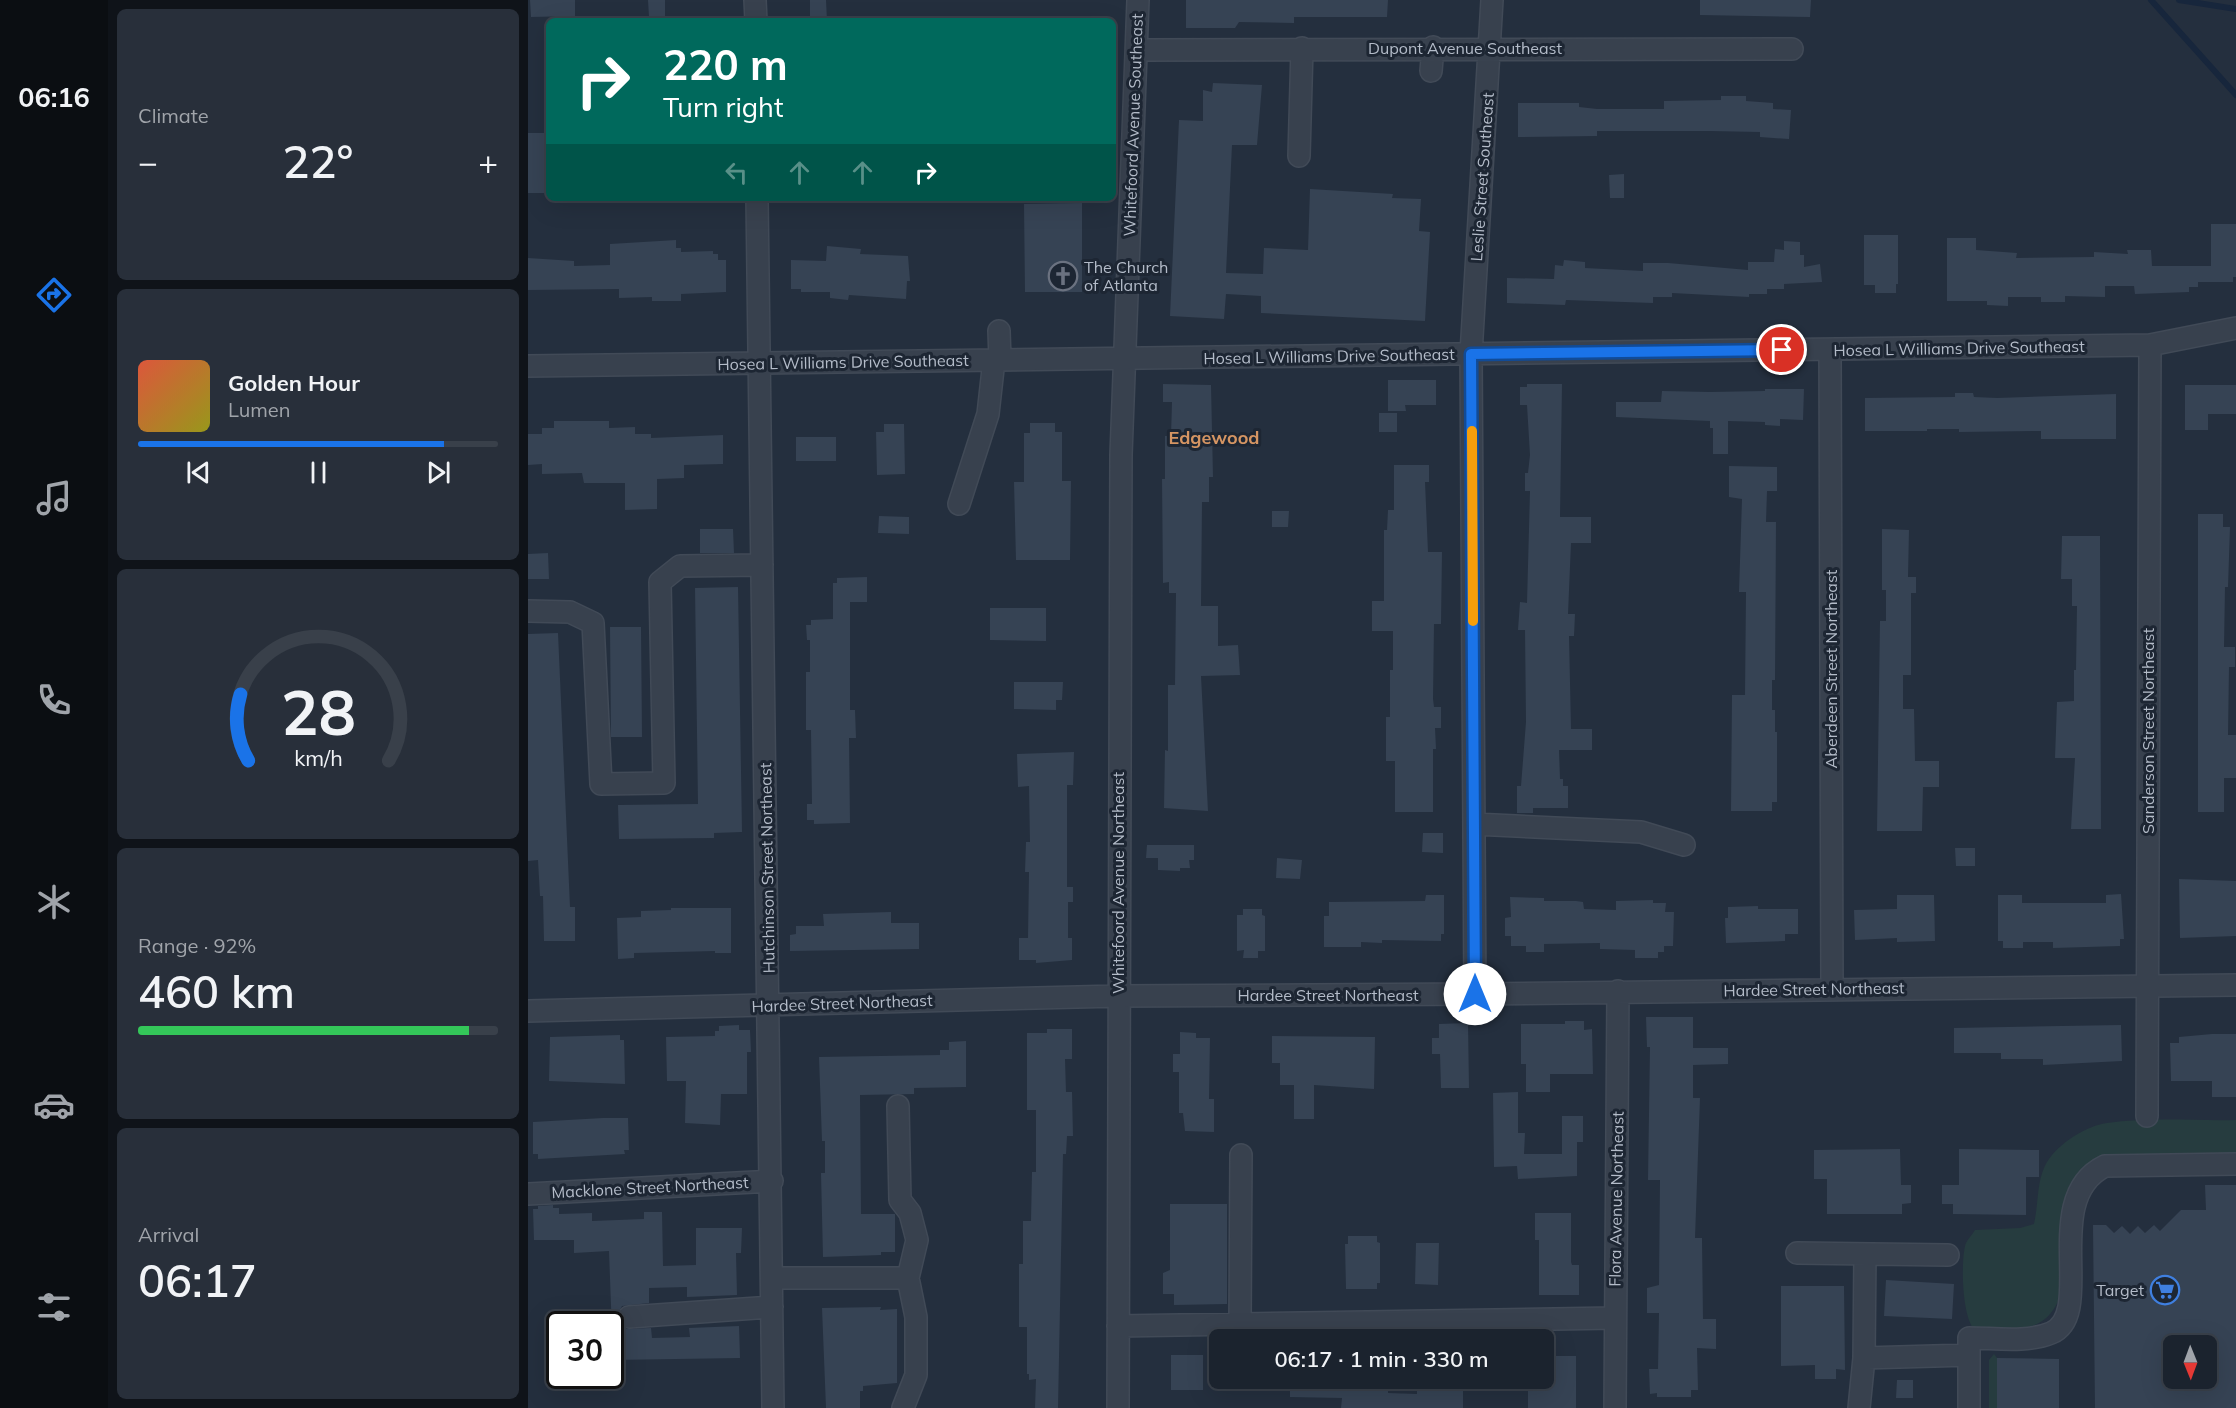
<!DOCTYPE html>
<html lang="en">
<head>
<meta charset="utf-8">
<style>
  :root { --surface:#1b232e; --page:#282f3a; --text:#f1f3f6; --muted:#a0a4aa; --line:#39404a; --accent:#1a73e8 }
  body { margin:0; font-family:Mulish,sans-serif; background:var(--page); color:var(--text); height:100vh; display:flex; flex-direction:column; font-size:22px; white-space:nowrap }
  * { box-sizing:border-box; margin:0 }
  p { font-size:20px; color:var(--muted) }
  .icon { flex:none; width:33px; height:33px; fill:none; stroke:currentColor; stroke-width:2; stroke-linecap:round; stroke-linejoin:round }
  .map { position:relative; flex:1; overflow:hidden }
  .panel { display:flex; flex-direction:column; gap:9px; padding:9px; background:#0f1319; width:420px }
  .panel>* { flex:none }
  .guide { position:absolute; left:18px; top:18px; width:570px; height:183px; border-radius:9px; box-shadow:0 6px 24px #0002,0 0 0 2px var(--line); background:#00695c; color:#fff; overflow:hidden }
  .needle { width:39px; rotate:179deg }
  .controls { position:absolute; left:1635px; top:1335px; display:grid; gap:12px }
  .controls a { display:grid; place-items:center; width:54px; height:54px; border-radius:9px; background:var(--surface); box-shadow:0 6px 24px #0002,0 0 0 2px var(--line); font-size:30px }
  .speed { position:absolute; left:18px; top:1311px; display:flex; gap:12px; font-size:30px; font-weight:700; text-align:center }
  .speed>* { display:grid; place-content:center; width:78px; height:78px; border-radius:50%; background:var(--surface); box-shadow:0 6px 24px #0002,0 0 0 2px var(--line); line-height:1 }
  .speed .limit { border:3px solid #111; border-radius:9px; background:#fff; color:#111 }
  .pin { position:absolute; display:grid; place-items:center; width:51px; height:51px; color:#fff; margin:-26px; border:3px solid #fff; border-radius:50%; box-shadow:0 2px 6px #0007 }
  .me { position:absolute; width:66px; margin:-33px; rotate:0deg; stroke-linejoin:round; filter:drop-shadow(0 0 4px #0008) }
  .turn { display:flex; align-items:center; gap:21px; height:126px; padding:0 18px; font-size:27px }
  .turn .icon { width:78px; height:78px; stroke-width:2.5 }
  .turn b { display:block; font-size:42px; line-height:51px }
  .lanes { display:flex; align-items:center; height:57px; padding:0 18px; background:#0003; justify-content:center; gap:30px; direction:ltr }
  .lanes .off { opacity:.35 }
  .big { font-size:45px; font-weight:600; line-height:1.1 }
  .panel .card { flex:1; display:flex; flex-direction:column; justify-content:center; gap:9px; min-width:0; padding:0 21px; border-radius:9px; background:var(--page) }
  .panel .dial { align-items:center; gap:0 }
  .dial svg { height:156px; overflow:visible; fill:none; stroke:var(--line); stroke-width:7; stroke-linecap:round; text-anchor:middle }
  .dial text { fill:var(--text); stroke:none }
  .song { display:flex; align-items:center; gap:18px }
  .cover { width:72px; height:72px; border-radius:9px; background:linear-gradient(135deg,hsl(10 70% 55%),hsl(60 70% 35%)) }
  .played { height:6px; border-radius:3px; background:linear-gradient(90deg,var(--accent) 85%,var(--line) 85%) }
  .keys { display:flex; justify-content:space-around; direction:ltr }
  .heat { display:flex; justify-content:space-between; align-items:center; font-size:33px; direction:ltr }
  .charge { height:9px; border-radius:4px; background:linear-gradient(90deg,#34c759 92%,var(--line) 0) }
  .trip { position:absolute; left:681px; top:1329px; width:345px; height:60px; border-radius:9px; background:var(--surface); box-shadow:0 6px 24px #0002,0 0 0 2px var(--line); font-weight:600; line-height:60px; text-align:center }
  main { display:flex; flex:1; min-height:0 }
  .tabs { display:flex; flex-direction:column; width:108px; justify-content:space-around; align-items:center; background:#0b0e12; color:var(--muted) }
  .tabs .icon { width:42px; height:42px }
  .tabs .on { color:var(--accent) }
  .tabs b { font-size:27px; color:var(--text) }
  .map>svg:first-child { display:block }
  .green { fill:#263c3f }
  .lines { fill:none; stroke-linecap:round; stroke-linejoin:round }
  .stream { stroke:#17263c; stroke-width:6 }
  .building { fill:#364354; fill-rule:evenodd }
  .minor-casing { stroke:#414a57; stroke-width:24 }
  .minor { stroke:#38414e; stroke-width:21 }
  .route-casing { stroke:#114b97; stroke-width:15 }
  .route { stroke:#1a73e8; stroke-width:10 }
  .slow { stroke:#f59e0b; stroke-width:10 }
  .labels { text-anchor:middle; dominant-baseline:central; stroke-width:6; stroke-linejoin:round; paint-order:stroke }
  .street-label { font-size:16px; fill:#b4bcc9; stroke:#1d2633 }
  .poi-label { font-size:16px; fill:#b4bcc9; stroke:#1d2633; text-anchor:start }
  .neighbourhood-label { font-size:18px; font-weight:bold; fill:#d59563; stroke:#1d2633 }
</style>
</head>
<body>
<main>
<nav class="tabs">
<b>06:16</b>
<svg class="icon on" aria-label="directions" viewBox="0 0 24 24"><path d="M12 3l9 9-9 9-9-9zM9 14v-3h6M13 9l2 2-2 2"/></svg>
<svg class="icon" aria-label="music" viewBox="0 0 24 24"><path d="M9 18V5l10-2v13"/><circle cx="6" cy="18" r="3"/><circle cx="16" cy="16" r="3"/></svg>
<svg class="icon" aria-label="phone" viewBox="0 0 24 24"><path d="M5 4h4l2 5-3 2q2 4 5 5l2-3 5 2v4C11 20 4 13 5 4z"/></svg>
<svg class="icon" aria-label="climate" viewBox="0 0 24 24"><path d="M12 3v18M4 7l16 10M4 17L20 7"/></svg>
<svg class="icon" aria-label="car" viewBox="0 0 24 24"><path d="M5 17H2v-5l4-1 3-4h7l3 4 3 1v5h-3M9 17h6M6 11h13"/><circle cx="7" cy="17" r="2"/><circle cx="17" cy="17" r="2"/></svg>
<svg class="icon" aria-label="filters" viewBox="0 0 24 24"><path d="M4 7h16M4 17h16"/><circle cx="9" cy="7" r="2"/><circle cx="15" cy="17" r="2"/></svg>
</nav>
<section class="panel">
<div class="card"><p>Climate</p>
<div class="heat"><a>−</a><b class="big">22°</b><a>+</a></div>
</div>
<div class="card">
<div class="song"><i class="cover"></i><div><b>Golden Hour</b><p>Lumen</p></div></div>
<div class="played"></div>
<div class="keys"><svg class="icon" aria-label="previous" viewBox="0 0 24 24"><path d="M18 5L8 12l10 7zM5 5v14"/></svg><svg class="icon" aria-label="pause" viewBox="0 0 24 24"><path d="M8 5v14M16 5v14"/></svg><svg class="icon" aria-label="next" viewBox="0 0 24 24"><path d="M6 5l10 7-10 7zM19 5v14"/></svg></div>
</div>
<div class="card dial"><svg viewBox="0 0 100 80">
<path d="M14 69A42 42 0 1 1 86 69"/>
<path d="M14 69A42 42 0 0 1 10 35" stroke="#1a73e8"/>
<text x="50" y="56" font-size="32" font-weight="700">28</text>
<text x="50" y="72" font-size="11">km/h</text>
</svg></div>
<div class="card"><p>Range · 92%</p><b class="big">460 km</b><div class="charge"></div></div>
<div class="card"><p>Arrival</p><b class="big">06:17</b></div>
</section>
<div class="map">
<svg width="1708" height="1408" viewBox="0 0 1708 1408">
  <rect width="100%" height="100%" fill="#242f3e"/>
  <!-- green -->
  <path class="green" d="M1708,1120V1158L1551,1178L1535,1288C1521,1337 1487,1330 1445,1328C1434,1312 1433,1265 1437,1246C1438,1241 1444,1235 1447,1230L1492,1228L1506,1224C1511,1203 1508,1181 1519,1162C1531,1143 1558,1126 1579,1123C1621,1117 1666,1121 1708,1120Z
    M1466,1354L1469,1358V1408H1461V1360Z"/>
  <g class="lines">
    <!-- stream -->
    <path class="stream" d="M1623,0L1708,95
      M1651,0L1708,9"/>
  </g>
  <!-- building -->
  <path class="building" d="M2,0H47V16L3,17Z
    M120,0H137V17H121Z
    M282,0H298L299,21H282Z
    M658,0H860L859,17H766V23L711,22L707,28H658Z
    M1172,0H1283L1282,17L1172,15Z
    M685,83L734,85L729,145H704L698,273L735,274L736,248L780,250L782,189L865,194L864,198L893,199L891,231L902,232L897,321L733,313V296L698,294L696,319L642,316L651,120L675,121V90L684,92Z
    M1193,96H1218V101L1245,103V109L1263,110L1261,139L1232,137V132L1182,131H1069V136L990,137V103H1051V107L1069,109H1136V101L1193,100Z
    M0,133H18L21,193H0Z
    M1096,174V198H1082L1081,175Z
    M554,203V292H497L496,204Z
    M1683,224H1708V277H1705V282H1670V287H1661V292L1607,294L1606,286H1577V297L1537,296V302H1513V297H1480V306L1459,305V301H1419V238H1448V250L1489,253L1488,258L1566,257V252L1600,254L1599,250H1623L1624,266H1683Z
    M1336,235H1370V284H1368V293H1347V285H1336Z
    M148,240V248H153V252L185,251V254H190V260H198V292L153,294V301H124V297L91,298V289L0,290V258L46,261V266L82,265V244Z
    M1256,241L1272,242V255H1276V267L1292,264L1294,282L1256,284V289H1239V294H1221V297L1144,293V297H1125V303L1038,300L1037,305L979,303V278L1026,279L1027,265L1035,266L1036,260L1057,262V268L1115,271V263H1140L1220,270V262H1246L1247,249L1256,250Z
    M299,246L333,249L332,254L380,256L382,281H379L378,299L321,295L320,300L302,298V292H273V289H263V260L298,261Z
    M860,380H908V405H877L878,411H860Z
    M635,384L683,385L685,477H681V502H674L673,606H690V646L710,645L712,675L673,676L680,811L636,808L637,750L640,751V685H647L648,593H641V582L635,583L634,479H637V436H643L644,402H635Z
    M999,384H1034L1032,517H1063V543H1043L1040,614H1047L1046,636H1041L1043,729H1064V750H1031L1032,779H1035V786H1040V808H1005V813H989V786H993L998,722L997,630H990L992,602L999,603L1002,491H997V473H1000L1002,455L999,405H992V387H999Z
    M1657,385H1708V414H1680V430H1657Z
    M1237,389H1276L1275,420L1252,419V426L1237,425V422L1200,421V454H1185V428H1182V421L1088,417V402H1133L1134,391L1182,392L1237,391Z
    M1427,393H1445L1446,397L1469,398L1588,394V439H1513V431L1431,432V429H1399V431H1337V398L1427,397Z
    M851,413H869V432H851Z
    M26,421H81V428L107,427V434H123V438L195,435V464L156,465V478L129,479V509L97,510V483H56L54,473L14,474V464L0,465V434H14V428H26Z
    M502,423H527V432H534V481H543L542,560H488L486,482H496V433H502Z
    M356,424H376L377,474L349,475L348,432H356Z
    M268,437H308V461H268Z
    M866,465H901V482H897L900,552H914L913,624H906L905,699L906,707H913V728H907L908,749H905V812H867V761H858V717H862V670H865V631H844V601H856V530H859L860,510H866Z
    M1201,466L1249,467V491H1239L1238,522H1248L1247,680H1244V710H1247V732H1249V802H1244V811H1203L1204,695H1217L1218,592H1211L1214,499L1201,497Z
    M744,511H761L760,527H744Z
    M1670,514H1695V527H1702L1700,587H1697L1696,647H1707V667H1701L1700,735H1708V778H1696V812H1670Z
    M351,516L381,517V534L350,533Z
    M172,529H205L206,553H172Z
    M1354,529L1381,530L1380,577H1388V593H1383V675H1375V709H1386L1387,761H1411V787H1395L1394,831H1349L1352,621H1358V590H1354Z
    M1534,536H1572L1573,829H1543L1547,758H1527L1529,702L1546,701V670H1548L1549,606H1544V579H1533Z
    M20,553L21,579H0V554Z
    M339,577V602H322V710H327L328,738H321L322,823L286,824V820H279V804H284L283,730H278V672H282V640H279L278,625H283V620L305,619V583H309V578Z
    M210,587L214,832L186,833V838L91,839L90,805L170,804L167,588Z
    M462,608H518V641L462,640Z
    M82,627H113L114,737H83Z
    M30,633L42,907H47V941H16L15,896H12L10,860L0,861V634Z
    M486,682H535L534,700H528V710L486,709Z
    M546,752L545,785H539V887H545V902H540V938H544V960L508,963V960H491V938H500L501,872H497L498,842H502L501,786L490,787L489,754Z
    M895,833H915V853L894,852Z
    M619,845H666V860H661L662,868H652V871L630,870V858H618Z
    M1427,848H1447V866H1428Z
    M749,858L774,860L772,879L748,878Z
    M1651,879L1708,881V936L1652,938Z
    M1593,894L1596,939H1592V946L1525,948V942H1495V948H1475V941H1470V895H1494V903H1578V895Z
    M898,895H916V934H913V941L854,940V943L833,942V947H796V916H801V902L897,901Z
    M1369,895H1406L1407,941L1369,942V938L1327,940L1326,910L1369,909Z
    M982,897L1016,898V901H1048L1055,902L1056,909L1088,910V901L1125,900V903H1138L1137,912H1146L1145,946H1136V952H1130V958H1107V950L1072,949V943L1016,944V952H998V946H983V936H977V918L983,917Z
    M1230,906V909H1270V934H1257V941L1198,943L1197,918H1200V907Z
    M143,908H203V953H187V951L106,953V958L90,959L89,918L113,917V911L143,910Z
    M715,909H734V915L737,916V951H730V958H715L716,950L709,951V915H715Z
    M363,912V923H391V949L262,951V935L268,934V926H296L295,914Z
    M1118,1017H1165V1048H1200V1064L1165,1065V1098H1172L1167,1238H1174L1175,1319H1188V1349L1169,1348L1170,1390H1163V1397H1129V1393L1122,1394L1121,1369H1130L1131,1313H1119V1288L1131,1285L1132,1180H1120L1122,1047H1119Z
    M1037,1021H1056V1030L1064,1029L1065,1074H1022V1092H998V1064H993V1024H1037Z
    M940,1023L941,1088H913L912,1054H904V1038H911V1024Z
    M211,1025V1030H222L223,1052H219V1094H193L192,1125L157,1123L158,1081H139L138,1037L187,1036V1031H191V1026Z
    M1593,1025L1594,1061L1515,1065V1059H1473V1053H1426V1028Z
    M519,1029H544V1059H537L538,1092H544L545,1136H539L538,1154H535L530,1408H507L508,1379L501,1380V1374H499V1327H491V1264H495V1221H503L504,1172H508V1110H499V1033H519Z
    M652,1032L668,1033V1038H682L681,1099H686V1132L657,1131L655,1113H651V1072H645V1054H652Z
    M1684,1034H1708V1097H1684V1081H1643L1642,1043H1651V1037Z
    M92,1035V1040H96L97,1084L21,1081L22,1037Z
    M744,1036L847,1037L846,1089L786,1085V1119H766V1085H752V1063H744Z
    M438,1041V1087L386,1088V1094L332,1095L333,1214H367V1252H353V1255L295,1257L293,1173H297V1141H294L291,1057L412,1055V1050H421V1042Z
    M990,1092V1133H997L996,1154H1034V1116H1055V1142H1049V1176L990,1179L989,1166L966,1167L965,1093Z
    M75,1118H100L101,1150H96L97,1154L10,1159V1154H5V1122Z
    M1372,1149L1373,1185H1383V1203L1374,1204V1214H1299V1179H1286V1150Z
    M1431,1149L1511,1150V1177H1498V1215L1425,1214V1204H1414V1185H1431Z
    M1677,1185H1708V1408H1567L1565,1225H1578L1586,1233L1594,1226L1602,1234L1610,1226L1617,1233L1626,1225L1632,1231L1653,1210H1678ZM1646,1346H1678V1378H1646Z
    M642,1204H699V1304L646,1305V1294H635V1273L642,1270Z
    M25,1205V1208H31V1214L64,1213V1221L116,1219V1212H134L135,1266L168,1265V1228H214L213,1253H208L209,1295L159,1297V1287L121,1288V1303L94,1306L88,1317L96,1329L123,1328L124,1338L162,1337L161,1328L211,1326L212,1358L85,1360L81,1251L46,1253V1240H6L5,1209H10V1206Z
    M1007,1213H1043V1262L1044,1265H1051V1295H1011V1240H1007Z
    M820,1236H849V1242L852,1243V1283H849V1289H818L817,1244H820Z
    M888,1243H911L910,1285L887,1284Z
    M1358,1280L1426,1284L1424,1319L1356,1316Z
    M1253,1286H1316L1317,1370L1308,1369V1379H1287V1365L1253,1366Z
    M353,1307L352,1310L369,1309V1383L335,1386V1391H332V1408H298L294,1308Z
    M643,1355H675V1390H643Z
    M1016,1356H1048V1408H1000V1378H1016Z
    M1469,1358L1531,1359V1408H1469Z
    M762,1378H860V1393L889,1394V1378H935V1408H813L814,1398L762,1397Z
    M1369,1380H1385V1398H1368Z"/>
  <g class="lines">
    <!-- minor casing -->
    <g class="minor-casing">
      <path id="minor" d="M227,0L228,21
        M609,50L1264,49
        M903,71L905,47
        M771,156L774,48
        M229,198L245,1408
        M471,331L472,360
        M1302,350L1304,988
        M0,366L1622,345L1708,328
        M431,504L460,414L466,360
        M0,611L42,612L65,623L73,784L136,783L132,582L152,566L234,565
        M946,824L1113,832L1156,845
        M947,994L943,354L964,0
        M0,1011L590,996L947,994L1708,985
        M370,1106L372,1200L382,1213L389,1240L380,1278L388,1317V1375L375,1408
        M1619,1116L1622,345
        M0,1194L244,1181
        M1269,1253L1420,1255
        M244,1278H380
        M101,1317L244,1307
        M712,1324L713,1155
        M590,1326L1086,1318
        M1336,1358L1441,1355
        M590,1408L593,455L610,0
        M1087,1408L1090,991
        M1331,1408L1336,1358L1337,1254
        M1441,1408V1338C1467,1338 1499,1343 1523,1333C1569,1314 1511,1198 1577,1166L1708,1164"/>
    </g>
    <!-- minor -->
    <use href="#minor" class="minor"/>
  </g>
  <g class="lines">
    <!-- route casing -->
    <g class="route-casing">
      <path id="route" d="M947,994L943,354L1254,350"/>
    </g>
    <!-- route -->
    <use href="#route" class="route"/>
    <!-- slow -->
    <path class="slow" d="M944,431L945,621"/>
  </g>
  <!-- icons -->
  <defs>
    <g id="church-ring" transform="scale(1.5)"><circle r="9.5" fill="#1d2633" stroke="#6b7280" stroke-width="1.5"/><path d="M-1.2-6h2.4v3.5h3.3v2.4h-3.3V6h-2.4V-.1h-3.3v-2.4h3.3Z" fill="#6b7280"/></g>
    <g id="supermarket-ring" transform="scale(1.5)"><circle r="9.5" fill="#1d2633" stroke="#3f7fe0" stroke-width="1.5"/><path d="M-6-5.5h2.5l.6 2H6L4.5 2H-2.5L-4.4-4H-6ZM-1.5 3.2a1.3 1.3 0 1 0 .1 0ZM3 3.2a1.3 1.3 0 1 0 .1 0Z" fill="#3f7fe0"/></g>
  </defs>
  <g fill-rule="evenodd">
    <use href="#church-ring" x="535" y="276"/>
    <use href="#supermarket-ring" x="1637" y="1290"/>
  </g>
  <g class="labels">
    <!-- street labels -->
    <g class="street-label">
      <text x="937" y="48">Dupont Avenue Southeast</text>
      <text transform="translate(605 125) rotate(-88)">Whitefoord Avenue Southeast</text>
      <text transform="translate(954 177) rotate(-86)">Leslie Street Southeast</text>
      <text transform="translate(1431 348) rotate(-1)">Hosea L Williams Drive Southeast</text>
      <text transform="translate(801 356) rotate(-1)">Hosea L Williams Drive Southeast</text>
      <text transform="translate(315 362) rotate(-1)">Hosea L Williams Drive Southeast</text>
      <text transform="translate(1303 669) rotate(-90)">Aberdeen Street Northeast</text>
      <text transform="translate(1620 731) rotate(-90)">Sanderson Street Northeast</text>
      <text transform="translate(239 868) rotate(-91)">Hutchinson Street Northeast</text>
      <text transform="translate(590 883) rotate(-90)">Whitefoord Avenue Northeast</text>
      <text transform="translate(1286 989) rotate(-1)">Hardee Street Northeast</text>
      <text x="800" y="995">Hardee Street Northeast</text>
      <text transform="translate(314 1003) rotate(-2)">Hardee Street Northeast</text>
      <text transform="translate(122 1187) rotate(-3)">Macklone Street Northeast</text>
      <text transform="translate(1088 1199) rotate(-89)">Flora Avenue Northeast</text>
    </g>
    <!-- poi labels -->
    <g class="poi-label">
      <text x="556" y="267">The Church<tspan x="556" dy="18">of Atlanta</tspan></text>
      <text x="1616" y="1290" text-anchor="end">Target</text>
    </g>
    <!-- neighbourhood labels -->
    <g class="neighbourhood-label">
      <text x="686" y="437">Edgewood</text>
    </g>
  </g>
</svg>
<div class="controls">
<a><svg class="needle" viewBox="-14 -14 28 28"><path d="M0-13l5 13h-10z" fill="#e53935"/><path d="M0 13l5-13h-10z" fill="#a0a4aa"/></svg></a>
</div>
<div class="speed"><div class="limit">30</div></div>
<div class="pin" style="left:1254px;top:350px;background:#d93025"><svg class="icon" aria-label="arrive" viewBox="0 0 24 24"><path d="M6 21V4h12l-3 4 3 4H6"/></svg></div>
<svg class="me" style="left:947px;top:994px" viewBox="-20 -20 40 40"><circle r="19" fill="#fff"/><path d="M0-13L10 11 0 6-10 11z" fill="#1a73e8"/></svg>
<div class="trip">06:17 · 1 min · 330 m</div>
<div class="guide">
<div class="turn"><svg class="icon" aria-label="right" viewBox="0 0 24 24"><path d="M7 20v-9h11M14 6l5 5-5 5"/></svg><div><b>220 m</b>Turn right</div></div>
<div class="lanes"><svg class="icon off" aria-label="left" viewBox="0 0 24 24"><path d="M17 20v-9H6M10 6l-5 5 5 5"/></svg><svg class="icon off" aria-label="ahead" viewBox="0 0 24 24"><path d="M12 20V5M6 11l6-6 6 6"/></svg><svg class="icon off" aria-label="ahead" viewBox="0 0 24 24"><path d="M12 20V5M6 11l6-6 6 6"/></svg><svg class="icon" aria-label="right" viewBox="0 0 24 24"><path d="M7 20v-9h11M14 6l5 5-5 5"/></svg></div>
</div>
</div>
</main>
</body>
</html>
